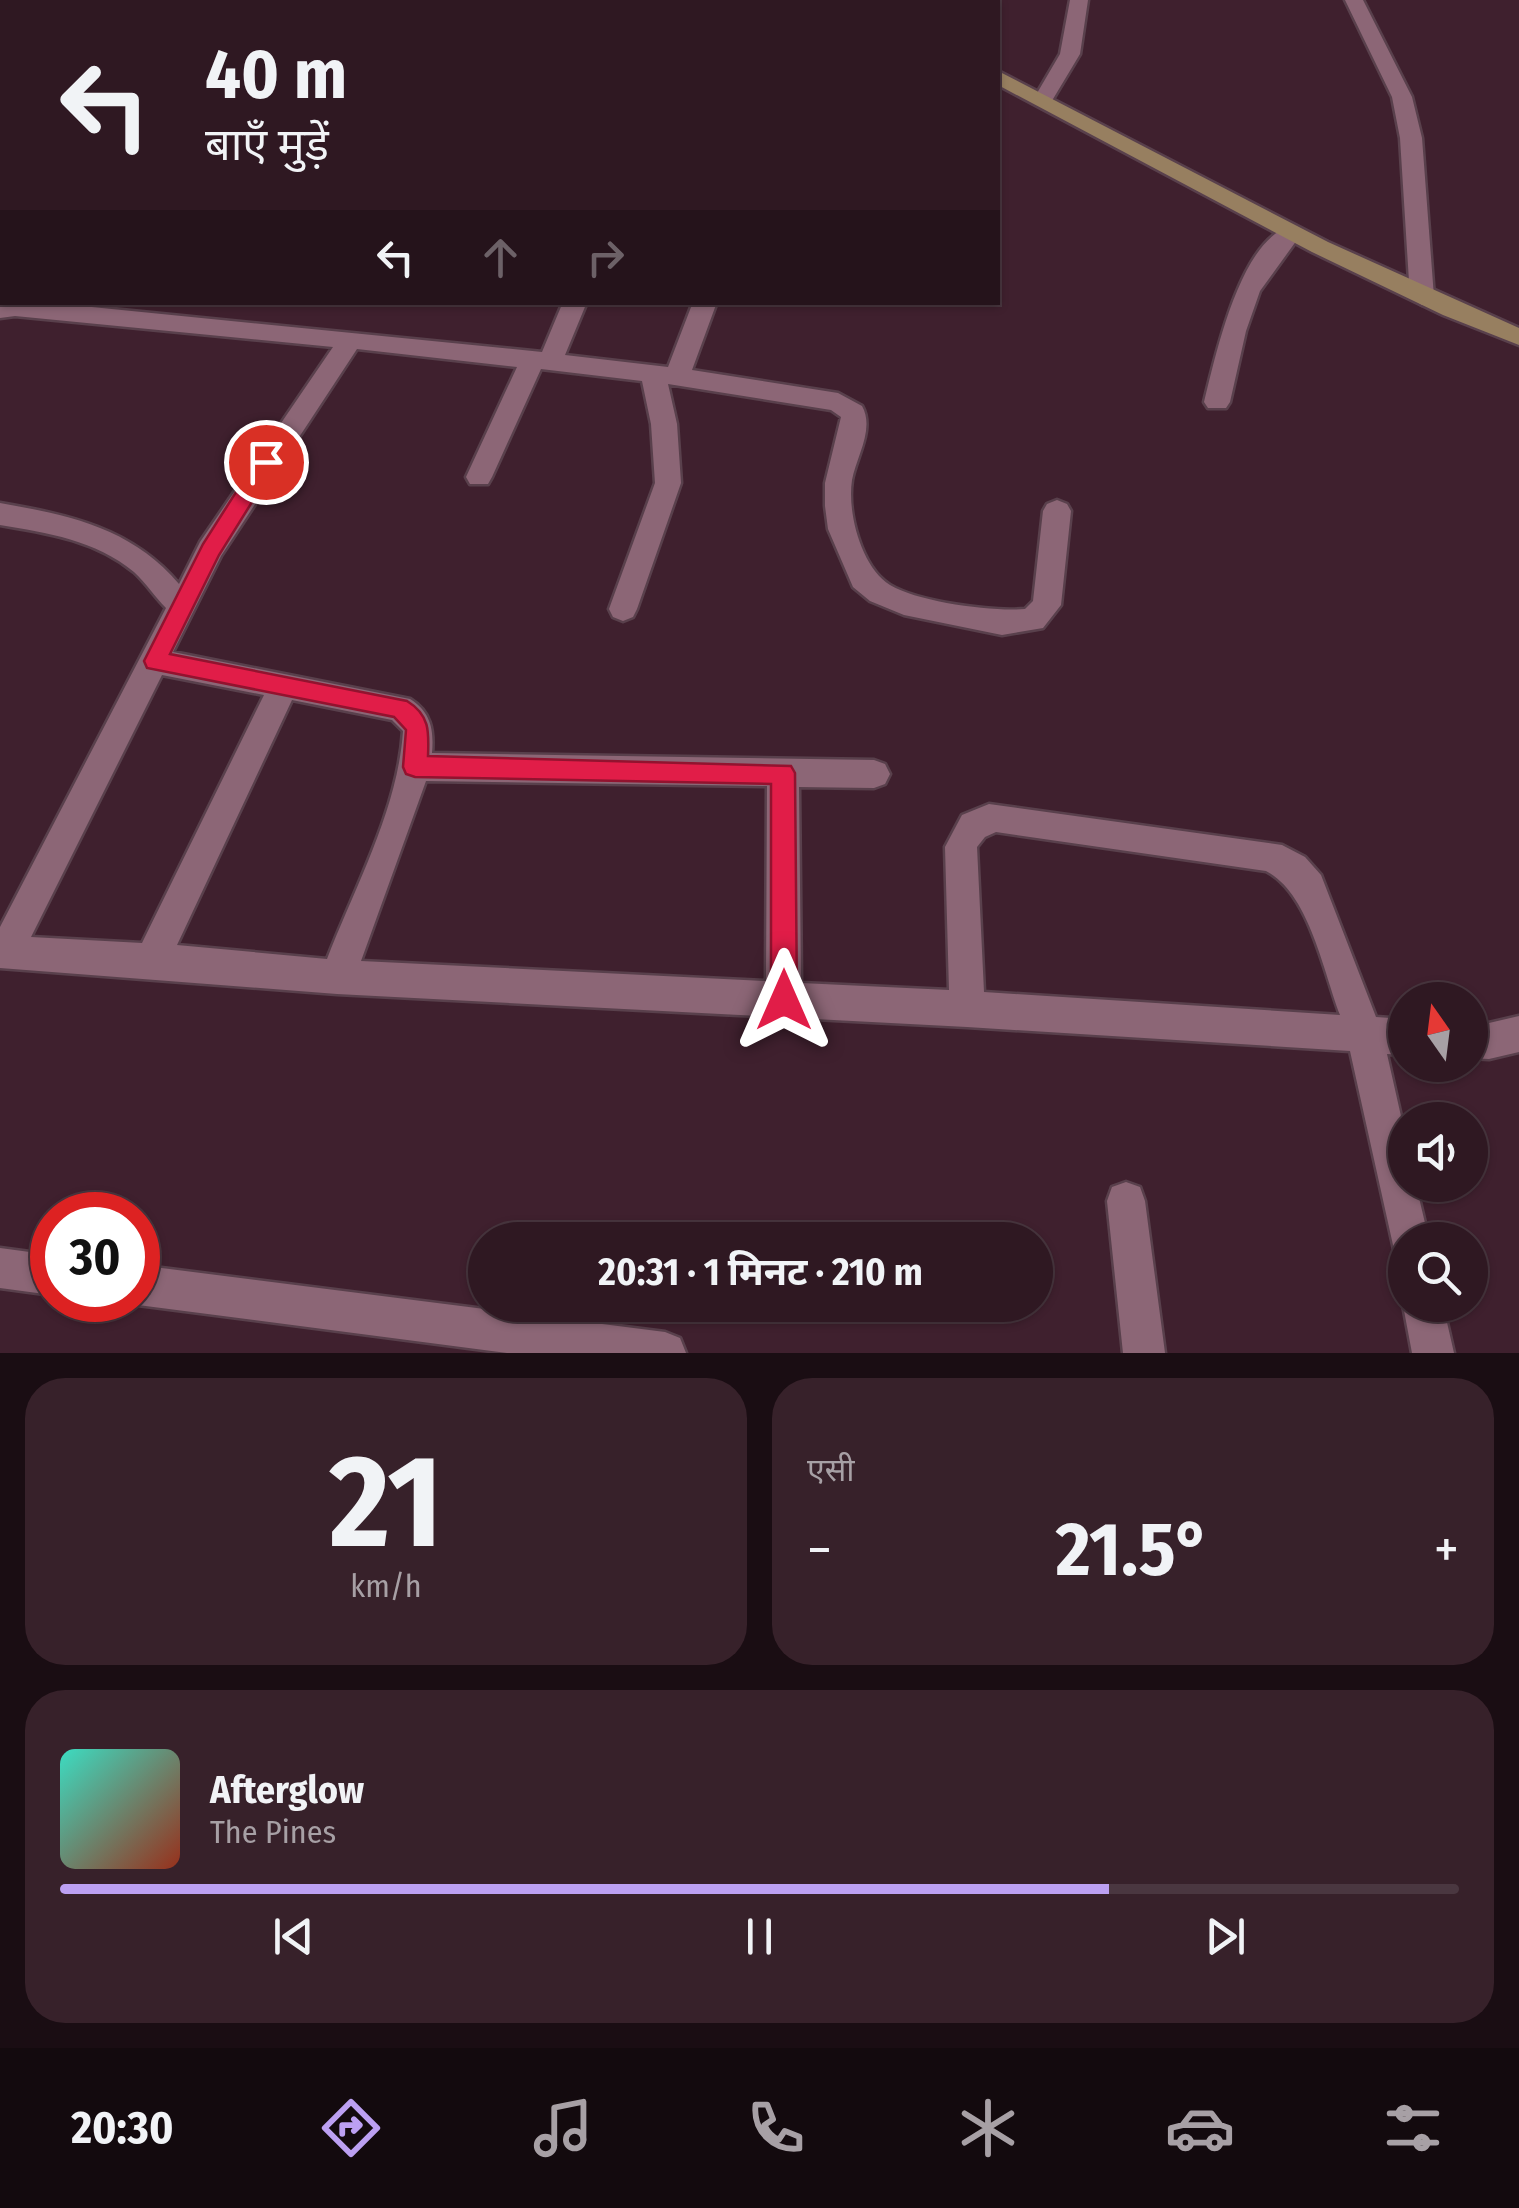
<!DOCTYPE html>
<html lang="hi">
<head>
<meta charset="utf-8">
<style>
  :root { --surface:#2f1822; --page:#37212a; --text:#f1f3f6; --muted:#a7a0a5; --line:#4a3740; --accent:#bca0f2 }
  body { margin:0; font-family:"Fira Sans Condensed","Noto Sans Devanagari",sans-serif; background:var(--page); color:var(--text); height:100vh; display:flex; flex-direction:column; font-size:38px; white-space:nowrap }
  * { box-sizing:border-box; margin:0 }
  p { font-size:32px; color:var(--muted) }
  .icon { flex:none; width:55px; height:55px; fill:none; stroke:currentColor; stroke-width:2; stroke-linecap:round; stroke-linejoin:round }
  .map { position:relative; height:1353px; overflow:hidden }
  .sheet { display:flex; flex-direction:column; gap:25px; padding:25px; background:#1a0d13; flex:1 }
  .sheet>* { flex:none }
  .top-card { position:absolute; left:0px; top:0px; width:1000px; height:305px; box-shadow:0 2px 8px #0004,0 0 0 2px var(--line); background:#2f1822; color:var(--text); overflow:hidden }
  .needle { width:65px; rotate:346deg }
  .buttons { position:absolute; left:1388px; top:982px; display:grid; gap:20px }
  .buttons a { display:grid; place-items:center; width:100px; height:100px; border-radius:50%; background:var(--surface); box-shadow:0 2px 8px #0004,0 0 0 2px var(--line); font-size:50px }
  .speed { position:absolute; left:30px; top:1192px; display:flex; gap:20px; font-size:50px; font-weight:700; text-align:center }
  .speed>* { display:grid; place-content:center; width:130px; height:130px; border-radius:50%; background:var(--surface); box-shadow:0 2px 8px #0004,0 0 0 2px var(--line); line-height:1 }
  .speed .limit { border:15px solid #d22; background:#fff; color:#111 }
  .pin { position:absolute; display:grid; place-items:center; width:85px; height:85px; color:#fff; margin:-42px; border:5px solid #fff; border-radius:50%; box-shadow:0 2px 10px #0007 }
  .me { position:absolute; width:110px; margin:-55px; rotate:0deg; stroke-linejoin:round; filter:drop-shadow(0 0 8px #0008) }
  .turn { display:flex; align-items:center; gap:35px; height:210px; padding:0 40px; font-size:45px }
  .turn .icon { width:130px; height:130px; stroke-width:2.5 }
  .turn b { display:block; font-size:70px; line-height:85px }
  .lanes { display:flex; align-items:center; height:95px; padding:0 40px; background:#0003; justify-content:center; gap:50px; direction:ltr }
  .lanes .off { opacity:.35 }
  .big { font-size:75px; font-weight:700; line-height:1.1 }
  .sheet .tile { flex:1; display:flex; flex-direction:column; justify-content:center; gap:15px; min-width:0; padding:0 35px; border-radius:40px; background:var(--page) }
  .sheet .dial { align-items:center; gap:0 }
  .dial b { font-size:130px; line-height:1 }
  .song { display:flex; align-items:center; gap:30px }
  .cover { width:120px; height:120px; border-radius:15px; background:linear-gradient(135deg,hsl(170 70% 55%),hsl(10 70% 35%)) }
  .played { height:10px; border-radius:5px; background:linear-gradient(90deg,var(--accent) 75%,var(--line) 75%) }
  .keys { display:flex; justify-content:space-around; direction:ltr }
  .heat { display:flex; justify-content:space-between; align-items:center; font-size:55px; direction:ltr }
  .sheet .tiles { flex:1; display:grid; gap:25px; grid-template-columns:1fr 1fr }
  .tile:last-child { grid-column:span 2 }
  .trip { position:absolute; left:468px; top:1222px; width:585px; height:100px; border-radius:50px; background:var(--surface); box-shadow:0 2px 8px #0004,0 0 0 2px var(--line); font-weight:700; line-height:100px; text-align:center }
  .menu { display:flex; height:160px; justify-content:space-around; align-items:center; background:#130a0e; color:var(--muted) }
  .menu .icon { width:70px; height:70px }
  .menu .active { color:var(--accent) }
  .menu b { font-size:45px; color:var(--text) }
  .map>svg:first-child { display:block }
  .lines { fill:none; stroke-linecap:round; stroke-linejoin:round }
  .street-casing { stroke:#59404c; stroke-width:5 }
  .secondary-casing { stroke:#59404c; stroke-width:5 }
  .street { fill:#8c6676; fill-rule:evenodd }
  .secondary { fill:#977f60; fill-rule:evenodd }
  .route { fill:#e11d48; stroke:#92132f; stroke-width:2.5 }
</style>
</head>
<body>
<div class="map">
<svg width="1519" height="1353" viewBox="0 0 1519 1353">
  <rect width="100%" height="100%" fill="#3f202e"/>
  <g class="lines">
    <!-- street casing -->
    <g class="street-casing">
      <path id="street" d="M826,0H851L852,2H827Z
        M1070,0H1088L1080,54L1050,104H1036L1033,100L1060,54Z
        M1345,0H1363L1412,97L1422,138L1434,297L1422,305L1410,297L1400,138L1392,97Z
        M0,39H2V51H0Z
        M0,202H2V216H0Z
        M1291,226L1302,233L1260,291L1246,331L1230,402L1226,408H1208L1204,402C1215,358 1240,239 1291,226Z
        M0,302H42L542,352L563,302H587L565,355L668,367L693,302H717L692,370L838,393L862,406C875,429 856,457 852,480C847,512 861,567 890,585C918,602 993,612 1025,609L1033,601L1043,511L1047,504L1057,500L1067,504L1071,511L1061,605L1043,628L1002,635L904,615L870,601L853,587L828,529L825,506V483L841,417L831,410L668,384L677,424L681,483L637,609L633,617L623,621L613,617L609,609L655,483L651,424L642,381L541,369L492,477L488,484H470L466,477L517,367L357,349L221,556L173,652L410,699C431,712 434,730 432,753L874,760L885,764L890,774L885,784L874,788L799,787L801,983L949,990L945,847L962,815L989,804L1282,845L1305,857L1321,875L1376,1017L1405,1019V1055L1387,1054L1405,1134V1185H1416L1429,1240H1405V1258L1395,1254L1350,1051L967,1027L337,994L0,968V927L166,608C155,597 146,583 134,572C95,540 48,533 0,525V503C69,515 132,528 179,584L200,542L333,347L15,316L0,318ZM162,675L264,695L142,943L31,937ZM292,700L392,720L403,731C398,809 355,887 327,959L177,945ZM426,781L767,786L766,981L361,961ZM996,832L1266,871C1309,893 1323,970 1340,1015L984,992L977,847L985,837Z
        M1519,1016V1052L1489,1059L1470,1058V1022L1489,1023Z
        M1126,1182L1140,1187L1145,1201L1165,1353H1123L1107,1201L1112,1187Z
        M0,1248L52,1255V1295L0,1288Z
        M138,1265L665,1332L680,1338L686,1353H507L138,1305L126,1300H138Z
        M1405,1300V1305H1443L1454,1353H1412L1403,1305Z"/>
    </g>
    <!-- secondary casing -->
    <g class="secondary-casing">
      <path id="secondary" d="M875,0H894L895,2H876Z
        M998,71L1328,242L1519,328V345L1443,315L1312,252L998,85Z"/>
    </g>
    <!-- street -->
    <use href="#street" class="street"/>
    <!-- secondary -->
    <use href="#secondary" class="secondary"/>
  </g>
  <!-- route -->
  <path class="route" d="M266,454L277,462L219,555L170,654L407,701C430,715 429,732 428,756L791,766L795,773L797,1000L793,1009L784,1013L775,1009L771,1000V784L415,777L406,774L403,767L406,730L394,717L147,668L144,661L203,544L259,456Z"/>
</svg>
<div class="buttons">
<a><svg class="needle" viewBox="-14 -14 28 28"><path d="M0-13l5 13h-10z" fill="#e53935"/><path d="M0 13l5-13h-10z" fill="#a7a0a5"/></svg></a>
<a><svg class="icon" aria-label="sound" viewBox="0 0 24 24"><path d="M4 9h4l5-4v14l-5-4H4zM17 9q2 3 0 6"/></svg></a>
<a><svg class="icon" aria-label="search" viewBox="0 0 24 24"><circle cx="10" cy="10" r="6"/><path d="M15 15l6 6"/></svg></a>
</div>
<div class="speed"><div class="limit">30</div></div>
<div class="pin" style="left:266px;top:462px;background:#d93025"><svg class="icon" aria-label="arrive" viewBox="0 0 24 24"><path d="M6 21V4h12l-3 4 3 4H6"/></svg></div>
<svg class="me" style="left:784px;top:1000px" viewBox="-20 -20 40 40"><path d="M0-17L14 15 0 8-14 15z" fill="#e11d48" stroke="#fff" stroke-width="4"/></svg>
<div class="trip">20:31 · 1 मिनट · 210 m</div>
<div class="top-card">
<div class="turn"><svg class="icon" aria-label="left" viewBox="0 0 24 24"><path d="M17 20v-9H6M10 6l-5 5 5 5"/></svg><div><b>40 m</b>बाएँ मुड़ें</div></div>
<div class="lanes"><svg class="icon" aria-label="left" viewBox="0 0 24 24"><path d="M17 20v-9H6M10 6l-5 5 5 5"/></svg><svg class="icon off" aria-label="ahead" viewBox="0 0 24 24"><path d="M12 20V5M6 11l6-6 6 6"/></svg><svg class="icon off" aria-label="right" viewBox="0 0 24 24"><path d="M7 20v-9h11M14 6l5 5-5 5"/></svg></div>
</div>
</div>
<section class="sheet">
<div class="tiles">
<div class="tile dial"><b>21</b><p>km/h</p></div>
<div class="tile"><p>एसी</p>
<div class="heat"><a>−</a><b class="big">21.5°</b><a>+</a></div>
</div>
<div class="tile">
<div class="song"><i class="cover"></i><div><b>Afterglow</b><p>The Pines</p></div></div>
<div class="played"></div>
<div class="keys"><svg class="icon" aria-label="previous" viewBox="0 0 24 24"><path d="M18 5L8 12l10 7zM5 5v14"/></svg><svg class="icon" aria-label="pause" viewBox="0 0 24 24"><path d="M8 5v14M16 5v14"/></svg><svg class="icon" aria-label="next" viewBox="0 0 24 24"><path d="M6 5l10 7-10 7zM19 5v14"/></svg></div>
</div>
</div>
</section>
<nav class="menu">
<b>20:30</b>
<svg class="icon active" aria-label="directions" viewBox="0 0 24 24"><path d="M12 3l9 9-9 9-9-9zM9 14v-3h6M13 9l2 2-2 2"/></svg>
<svg class="icon" aria-label="music" viewBox="0 0 24 24"><path d="M9 18V5l10-2v13"/><circle cx="6" cy="18" r="3"/><circle cx="16" cy="16" r="3"/></svg>
<svg class="icon" aria-label="phone" viewBox="0 0 24 24"><path d="M5 4h4l2 5-3 2q2 4 5 5l2-3 5 2v4C11 20 4 13 5 4z"/></svg>
<svg class="icon" aria-label="climate" viewBox="0 0 24 24"><path d="M12 3v18M4 7l16 10M4 17L20 7"/></svg>
<svg class="icon" aria-label="car" viewBox="0 0 24 24"><path d="M5 17H2v-5l4-1 3-4h7l3 4 3 1v5h-3M9 17h6M6 11h13"/><circle cx="7" cy="17" r="2"/><circle cx="17" cy="17" r="2"/></svg>
<svg class="icon" aria-label="filters" viewBox="0 0 24 24"><path d="M4 7h16M4 17h16"/><circle cx="9" cy="7" r="2"/><circle cx="15" cy="17" r="2"/></svg>
</nav>
</body>
</html>
